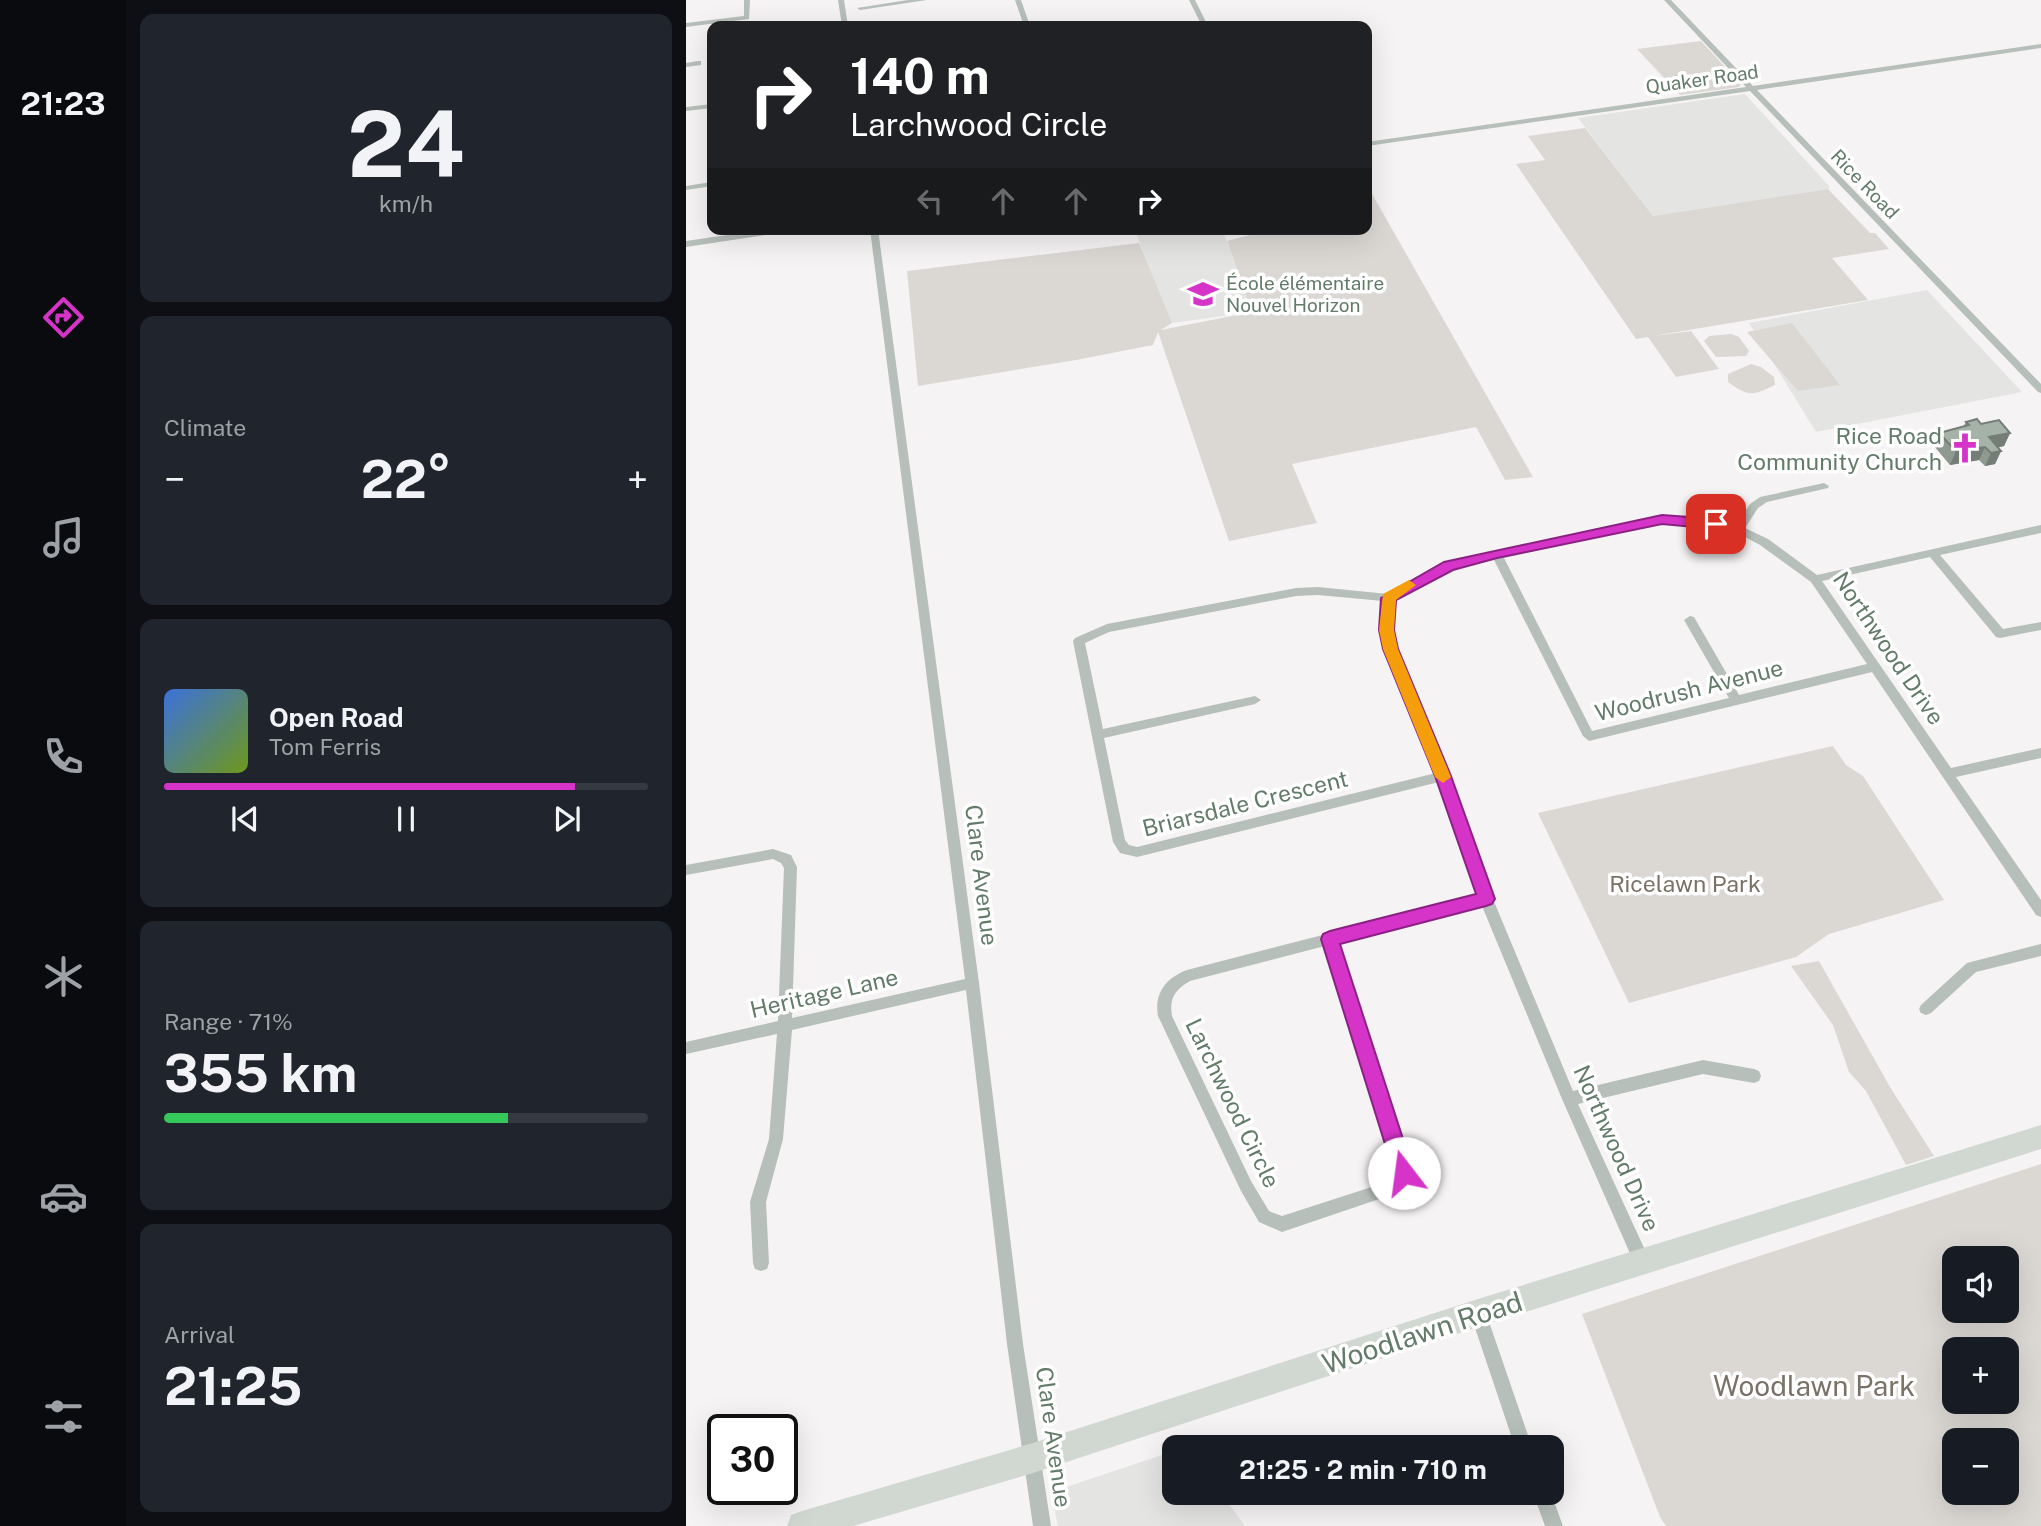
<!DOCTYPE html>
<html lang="en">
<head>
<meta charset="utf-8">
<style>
  :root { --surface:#171b24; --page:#20242c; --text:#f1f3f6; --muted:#9ea1a6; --line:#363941; --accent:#d634c9 }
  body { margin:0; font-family:"Public Sans",sans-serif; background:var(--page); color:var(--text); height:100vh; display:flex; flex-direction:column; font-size:26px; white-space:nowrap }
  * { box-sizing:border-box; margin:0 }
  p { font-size:23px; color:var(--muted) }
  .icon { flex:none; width:38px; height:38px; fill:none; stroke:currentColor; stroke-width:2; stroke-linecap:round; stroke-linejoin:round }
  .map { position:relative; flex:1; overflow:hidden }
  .panel { display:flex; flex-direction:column; gap:14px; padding:14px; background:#0d0f14; width:560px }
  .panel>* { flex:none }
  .top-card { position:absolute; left:21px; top:21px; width:665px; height:214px; border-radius:14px; box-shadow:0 7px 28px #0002; background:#202124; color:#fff; overflow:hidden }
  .tools { position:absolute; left:1256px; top:1246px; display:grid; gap:14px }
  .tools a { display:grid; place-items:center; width:77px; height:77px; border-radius:14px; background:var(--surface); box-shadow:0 7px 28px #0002; font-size:35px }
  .speed { position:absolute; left:21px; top:1414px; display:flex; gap:14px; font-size:35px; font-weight:700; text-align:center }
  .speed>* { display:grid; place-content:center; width:91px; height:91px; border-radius:50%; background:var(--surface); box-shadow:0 7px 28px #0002; line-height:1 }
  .speed .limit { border:4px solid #111; border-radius:10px; background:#fff; color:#111 }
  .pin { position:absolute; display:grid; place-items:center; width:60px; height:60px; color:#fff; margin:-30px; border-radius:14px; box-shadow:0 4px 10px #0006 }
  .me { position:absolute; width:77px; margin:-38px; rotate:345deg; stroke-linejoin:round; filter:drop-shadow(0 0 5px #0008) }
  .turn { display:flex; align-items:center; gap:24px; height:147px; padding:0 28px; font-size:32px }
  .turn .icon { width:91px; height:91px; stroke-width:2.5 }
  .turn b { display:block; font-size:49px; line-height:60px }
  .lanes { display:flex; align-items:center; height:66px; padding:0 28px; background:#0003; justify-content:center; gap:35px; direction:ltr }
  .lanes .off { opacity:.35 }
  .big { font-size:52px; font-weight:700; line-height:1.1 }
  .panel .widget { flex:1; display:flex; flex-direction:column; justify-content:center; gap:10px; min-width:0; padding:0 24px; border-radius:14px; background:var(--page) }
  .panel .dial { align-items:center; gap:0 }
  .dial b { font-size:91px; line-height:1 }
  .song { display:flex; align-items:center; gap:21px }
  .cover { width:84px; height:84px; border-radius:10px; background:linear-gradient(135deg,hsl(220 70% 55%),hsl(80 70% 35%)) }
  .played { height:7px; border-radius:4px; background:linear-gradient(90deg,var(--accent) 85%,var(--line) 85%) }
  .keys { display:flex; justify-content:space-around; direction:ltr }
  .heat { display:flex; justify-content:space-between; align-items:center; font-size:38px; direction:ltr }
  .charge { height:10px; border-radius:5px; background:linear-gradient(90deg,#34c759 71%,var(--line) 0) }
  .trip { position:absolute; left:476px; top:1435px; width:402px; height:70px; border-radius:14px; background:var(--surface); box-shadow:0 7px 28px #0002; font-weight:700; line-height:70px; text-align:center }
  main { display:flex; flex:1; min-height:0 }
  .dock { display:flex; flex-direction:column; width:126px; justify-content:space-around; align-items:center; background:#090b0e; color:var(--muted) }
  .dock .icon { width:49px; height:49px }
  .dock .current { color:var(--accent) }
  .dock b { font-size:32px; color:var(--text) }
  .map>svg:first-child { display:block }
  .built { fill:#e4e4e3 }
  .green { fill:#dbd7d3; fill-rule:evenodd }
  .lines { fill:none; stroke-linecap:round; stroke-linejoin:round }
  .minor { fill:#b6bfb9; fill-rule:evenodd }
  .major { fill:#d1d8d2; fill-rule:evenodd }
  .wall { fill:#8e9990 }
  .shaded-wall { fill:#747d76 }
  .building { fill:#a5b2a8; stroke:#747d76; stroke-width:2 }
  .route { fill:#d634c9; stroke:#8b2283; stroke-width:2 }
  .slow { fill:#f59e0b }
  .labels { text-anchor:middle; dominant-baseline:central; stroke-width:7; stroke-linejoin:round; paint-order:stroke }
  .far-street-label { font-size:19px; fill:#637c6a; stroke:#fff }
  .far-poi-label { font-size:19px; fill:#637c6a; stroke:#fff; text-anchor:start }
  .poi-label { font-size:23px; fill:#637c6a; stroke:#fff; text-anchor:end }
  .street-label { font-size:23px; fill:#637c6a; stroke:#fff }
  .park-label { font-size:23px; fill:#7a7266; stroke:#fff }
  .near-street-label { font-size:28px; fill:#637c6a; stroke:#fff }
  .near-park-label { font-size:28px; fill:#7a7266; stroke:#fff }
</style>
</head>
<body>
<main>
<nav class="dock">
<b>21:23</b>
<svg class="icon current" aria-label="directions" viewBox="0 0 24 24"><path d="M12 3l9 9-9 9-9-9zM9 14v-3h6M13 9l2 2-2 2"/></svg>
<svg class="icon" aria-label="music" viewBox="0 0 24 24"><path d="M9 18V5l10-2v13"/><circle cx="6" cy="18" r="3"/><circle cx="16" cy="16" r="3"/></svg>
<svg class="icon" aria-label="phone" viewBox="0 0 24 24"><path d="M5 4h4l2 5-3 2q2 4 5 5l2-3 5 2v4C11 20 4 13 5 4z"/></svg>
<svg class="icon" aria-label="climate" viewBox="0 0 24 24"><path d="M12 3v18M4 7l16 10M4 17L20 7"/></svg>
<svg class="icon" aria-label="car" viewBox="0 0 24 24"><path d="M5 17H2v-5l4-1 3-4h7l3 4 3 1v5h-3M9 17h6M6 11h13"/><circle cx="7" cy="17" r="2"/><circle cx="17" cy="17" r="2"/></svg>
<svg class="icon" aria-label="filters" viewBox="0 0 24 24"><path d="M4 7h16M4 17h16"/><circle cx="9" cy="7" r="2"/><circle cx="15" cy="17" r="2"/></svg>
</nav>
<section class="panel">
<div class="widget dial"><b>24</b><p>km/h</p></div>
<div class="widget"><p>Climate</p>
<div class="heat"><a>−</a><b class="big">22°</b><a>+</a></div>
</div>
<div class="widget">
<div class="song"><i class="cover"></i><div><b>Open Road</b><p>Tom Ferris</p></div></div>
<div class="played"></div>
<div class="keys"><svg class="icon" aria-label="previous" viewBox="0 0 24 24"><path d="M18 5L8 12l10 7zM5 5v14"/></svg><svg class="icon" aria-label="pause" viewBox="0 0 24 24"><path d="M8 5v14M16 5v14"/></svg><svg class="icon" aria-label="next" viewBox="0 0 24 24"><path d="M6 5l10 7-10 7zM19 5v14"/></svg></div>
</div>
<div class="widget"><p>Range · 71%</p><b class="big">355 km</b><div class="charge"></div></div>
<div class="widget"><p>Arrival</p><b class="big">21:25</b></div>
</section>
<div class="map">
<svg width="1355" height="1526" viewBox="0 0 1355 1526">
  <rect width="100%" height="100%" fill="#f6f3f4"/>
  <!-- built -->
  <path class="built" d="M1059,94L1144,187L1142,189L967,216L892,118Z
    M449,229H536L567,312L486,323L465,276Z
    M1241,290L1336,392L1130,432L1063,323Z
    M488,1451V1493H535L559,1526H372L365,1492Z"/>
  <!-- green -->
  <path class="green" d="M1015,41L1055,84L1053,87L994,95L951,49Z
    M899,128L967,216L1142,189L1184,233H1189L1203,249L1146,258L1182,300L967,336L1005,331L1033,369L990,377L962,337L950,339L830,164L859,160L842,136Z
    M681,185L847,477L819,480L790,427L606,464L631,523L543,541L472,332L467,345L390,360L232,386L221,271L453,243L486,323L475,330L566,312L541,241L587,229H681Z
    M1106,323L1154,385L1112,391L1061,332Z
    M1045,334L1053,337L1063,351L1060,356L1030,357L1018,341L1023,336Z
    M1065,364L1075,367L1088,377L1089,385C1066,396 1063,397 1042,382V374Z
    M1147,746L1160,765L1177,776L1258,900L1143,934L1110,957L943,1003L852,813Z
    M1133,961L1204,1087L1248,1156L1220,1165L1180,1091L1163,1072L1147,1025L1105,966Z
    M1355,1164V1526H980L974,1517L896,1314ZM1269,1258H1321V1311H1269ZM1269,1349H1321V1402H1269ZM1269,1440H1321V1493H1269Z"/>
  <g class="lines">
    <!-- minor -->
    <path class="minor" d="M58,0H64L63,19L0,27V23L58,16Z
      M152,0H158L162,26H156Z
      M222,0H241L174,10L171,8Z
      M329,0H335L344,26H338Z
      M503,0H509L522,26H516Z
      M978,0H985L1067,86L1355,44V48L1071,90L1355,384V393L1352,392L1064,91L681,146V142L1060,87Z
      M12,61H15V65L0,67V63Z
      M26,104V108L0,111V107Z
      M26,182V186L0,190V186Z
      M81,229H103L99,232L0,247V241Z
      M184,229H192L293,983L337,1344L365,1526H347L321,1344L280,990L106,1030L97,1139L80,1202L83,1263L81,1269L75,1271L69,1269L67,1263L64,1202L83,1139L91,1034L0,1054V1042L92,1021L98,868L95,863L87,859L0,875V865L87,849L105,855L111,867L106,1018L279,979Z
      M1138,483L1143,486L1142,488L1081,502L1072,508L1059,528L1082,539L1131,575L1355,525V533L1254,555L1317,629L1355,622V630L1314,638L1310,637L1244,557L1136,581L1265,768L1355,748V758L1270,777L1355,900V917L1350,915L1186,672L903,741L897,736L808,560L766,569L708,600L707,630L711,649L763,776L807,899L887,1091L1017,1060L1068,1069L1073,1071L1075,1076L1073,1081L1068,1083L1017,1074L892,1104L964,1261L962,1267L956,1269L950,1267L876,1099L796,906L652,943L726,1173L708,1194L596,1232L573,1222L555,1191L472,1016C468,993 480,978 501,970L792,895L753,782L451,857L434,853L427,842L387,641L389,638L421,624L610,588L632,587L702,594L759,563L811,550L976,515L1030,520L1050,525L1064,504L1074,497ZM976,523L1030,528L1050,532L1074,545L1125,582L1181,664L1053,695L1008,617L1004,616L998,620L1043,698L906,731L818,558ZM632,595L697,601L695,630L699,649L750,773L451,847L443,845L439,840L418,738L569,704L575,700L569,696L417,729L399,643L423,632L610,596ZM639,946L710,1171L698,1183L596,1216L583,1211L565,1181L486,1016C483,998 489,990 504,981Z
      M1355,944V956L1290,972L1245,1013L1240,1015L1235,1013L1233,1009L1235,1005L1281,963Z
      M792,1305L798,1307L800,1313L846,1447H829L784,1313L786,1307Z
      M847,1493H865L877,1526H859Z"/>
    <!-- major -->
    <path class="major" d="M1355,1125V1149L792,1327L347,1473L167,1526H101L105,1515L116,1511L347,1443L792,1299Z"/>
  </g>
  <!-- wall -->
  <path class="wall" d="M1280,422L1295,424L1324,433L1318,446L1312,447L1315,451L1309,464L1299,466L1293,460L1264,465L1248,446L1253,433L1277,427Z"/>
  <!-- shaded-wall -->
  <path class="shaded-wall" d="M1324,433L1318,446L1302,450L1299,447L1293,460L1264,465L1270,451L1303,437Z
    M1315,451L1309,464L1299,466L1305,453Z"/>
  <!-- building -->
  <path class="building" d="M1291,419L1295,424L1313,420L1324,433L1303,437L1315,451L1305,453L1299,447L1270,451L1253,433L1283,425L1280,422Z"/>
  <!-- route -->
  <path class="route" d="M976,515L1030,519L1037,524L1030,529L976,524L811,558L767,570L710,600L708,630L712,649L765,776L809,899L806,904L800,906L654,944L728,1173L725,1180L718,1183L711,1180L708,1173L635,939L637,934L644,931L790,894L749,776L697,649L693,630L695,598L758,562Z"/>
  <!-- slow -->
  <path class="slow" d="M723,580L730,585L710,600L708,630L712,649L765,777L757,783L749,777L697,649L693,630L697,594Z"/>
  <!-- icons -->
  <defs>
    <g id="school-bare" transform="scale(2.415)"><path d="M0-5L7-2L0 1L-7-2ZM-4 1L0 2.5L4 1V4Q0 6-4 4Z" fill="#d634c9" stroke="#fff" stroke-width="2.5" paint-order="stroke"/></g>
    <g id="church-bare" transform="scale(2.415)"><path d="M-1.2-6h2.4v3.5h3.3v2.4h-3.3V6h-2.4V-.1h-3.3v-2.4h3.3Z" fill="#d634c9" stroke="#fff" stroke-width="2.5" paint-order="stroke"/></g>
  </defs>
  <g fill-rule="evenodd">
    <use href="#school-bare" x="517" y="294"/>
    <use href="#church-bare" x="1279" y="448"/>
  </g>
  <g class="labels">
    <!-- far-street labels -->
    <g class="far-street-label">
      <text transform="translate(1016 79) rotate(-8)">Quaker Road</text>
      <text transform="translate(1179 184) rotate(46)">Rice Road</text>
    </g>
    <!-- far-poi labels -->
    <g class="far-poi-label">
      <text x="540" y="283">École élémentaire<tspan x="540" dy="22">Nouvel Horizon</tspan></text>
    </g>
    <!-- poi labels -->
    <g class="poi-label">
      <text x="1256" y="435">Rice Road<tspan x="1256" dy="26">Community Church</tspan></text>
    </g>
    <!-- street labels -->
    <g class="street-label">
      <text transform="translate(1203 648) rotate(56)">Northwood Drive</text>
      <text transform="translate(1003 690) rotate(-14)">Woodrush Avenue</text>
      <text transform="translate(559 803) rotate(-14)">Briarsdale Crescent</text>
      <text transform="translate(296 875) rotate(83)">Clare Avenue</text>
      <text transform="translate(138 993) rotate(-13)">Heritage Lane</text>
      <text transform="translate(547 1103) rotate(64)">Larchwood Circle</text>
      <text transform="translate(931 1148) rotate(66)">Northwood Drive</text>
      <text transform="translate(368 1437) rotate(82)">Clare Avenue</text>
    </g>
    <!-- park labels -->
    <g class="park-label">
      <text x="999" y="883">Ricelawn Park</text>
    </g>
    <!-- near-street labels -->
    <g class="near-street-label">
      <text transform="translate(736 1332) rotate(-18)">Woodlawn Road</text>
    </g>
    <!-- near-park labels -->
    <g class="near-park-label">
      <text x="1128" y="1385">Woodlawn Park</text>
    </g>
  </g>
</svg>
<div class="tools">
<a><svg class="icon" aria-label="sound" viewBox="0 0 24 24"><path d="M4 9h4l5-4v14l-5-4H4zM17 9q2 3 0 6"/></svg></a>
<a>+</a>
<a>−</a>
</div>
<div class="speed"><div class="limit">30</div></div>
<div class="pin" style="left:1030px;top:524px;background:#d93025"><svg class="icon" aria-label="arrive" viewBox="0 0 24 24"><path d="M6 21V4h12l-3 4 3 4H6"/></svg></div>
<svg class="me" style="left:718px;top:1173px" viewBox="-20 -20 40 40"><circle r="19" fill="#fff"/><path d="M0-13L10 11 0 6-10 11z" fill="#d634c9"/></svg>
<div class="trip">21:25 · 2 min · 710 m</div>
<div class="top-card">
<div class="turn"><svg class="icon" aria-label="right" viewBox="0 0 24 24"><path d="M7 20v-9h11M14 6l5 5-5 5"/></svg><div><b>140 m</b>Larchwood Circle</div></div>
<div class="lanes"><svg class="icon off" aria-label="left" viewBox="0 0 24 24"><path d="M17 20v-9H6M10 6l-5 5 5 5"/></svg><svg class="icon off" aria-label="ahead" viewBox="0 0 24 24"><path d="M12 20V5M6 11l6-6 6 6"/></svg><svg class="icon off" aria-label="ahead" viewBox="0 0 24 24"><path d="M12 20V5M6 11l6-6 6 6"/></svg><svg class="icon" aria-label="right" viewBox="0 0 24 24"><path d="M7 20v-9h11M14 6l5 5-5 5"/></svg></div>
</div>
</div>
</main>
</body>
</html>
